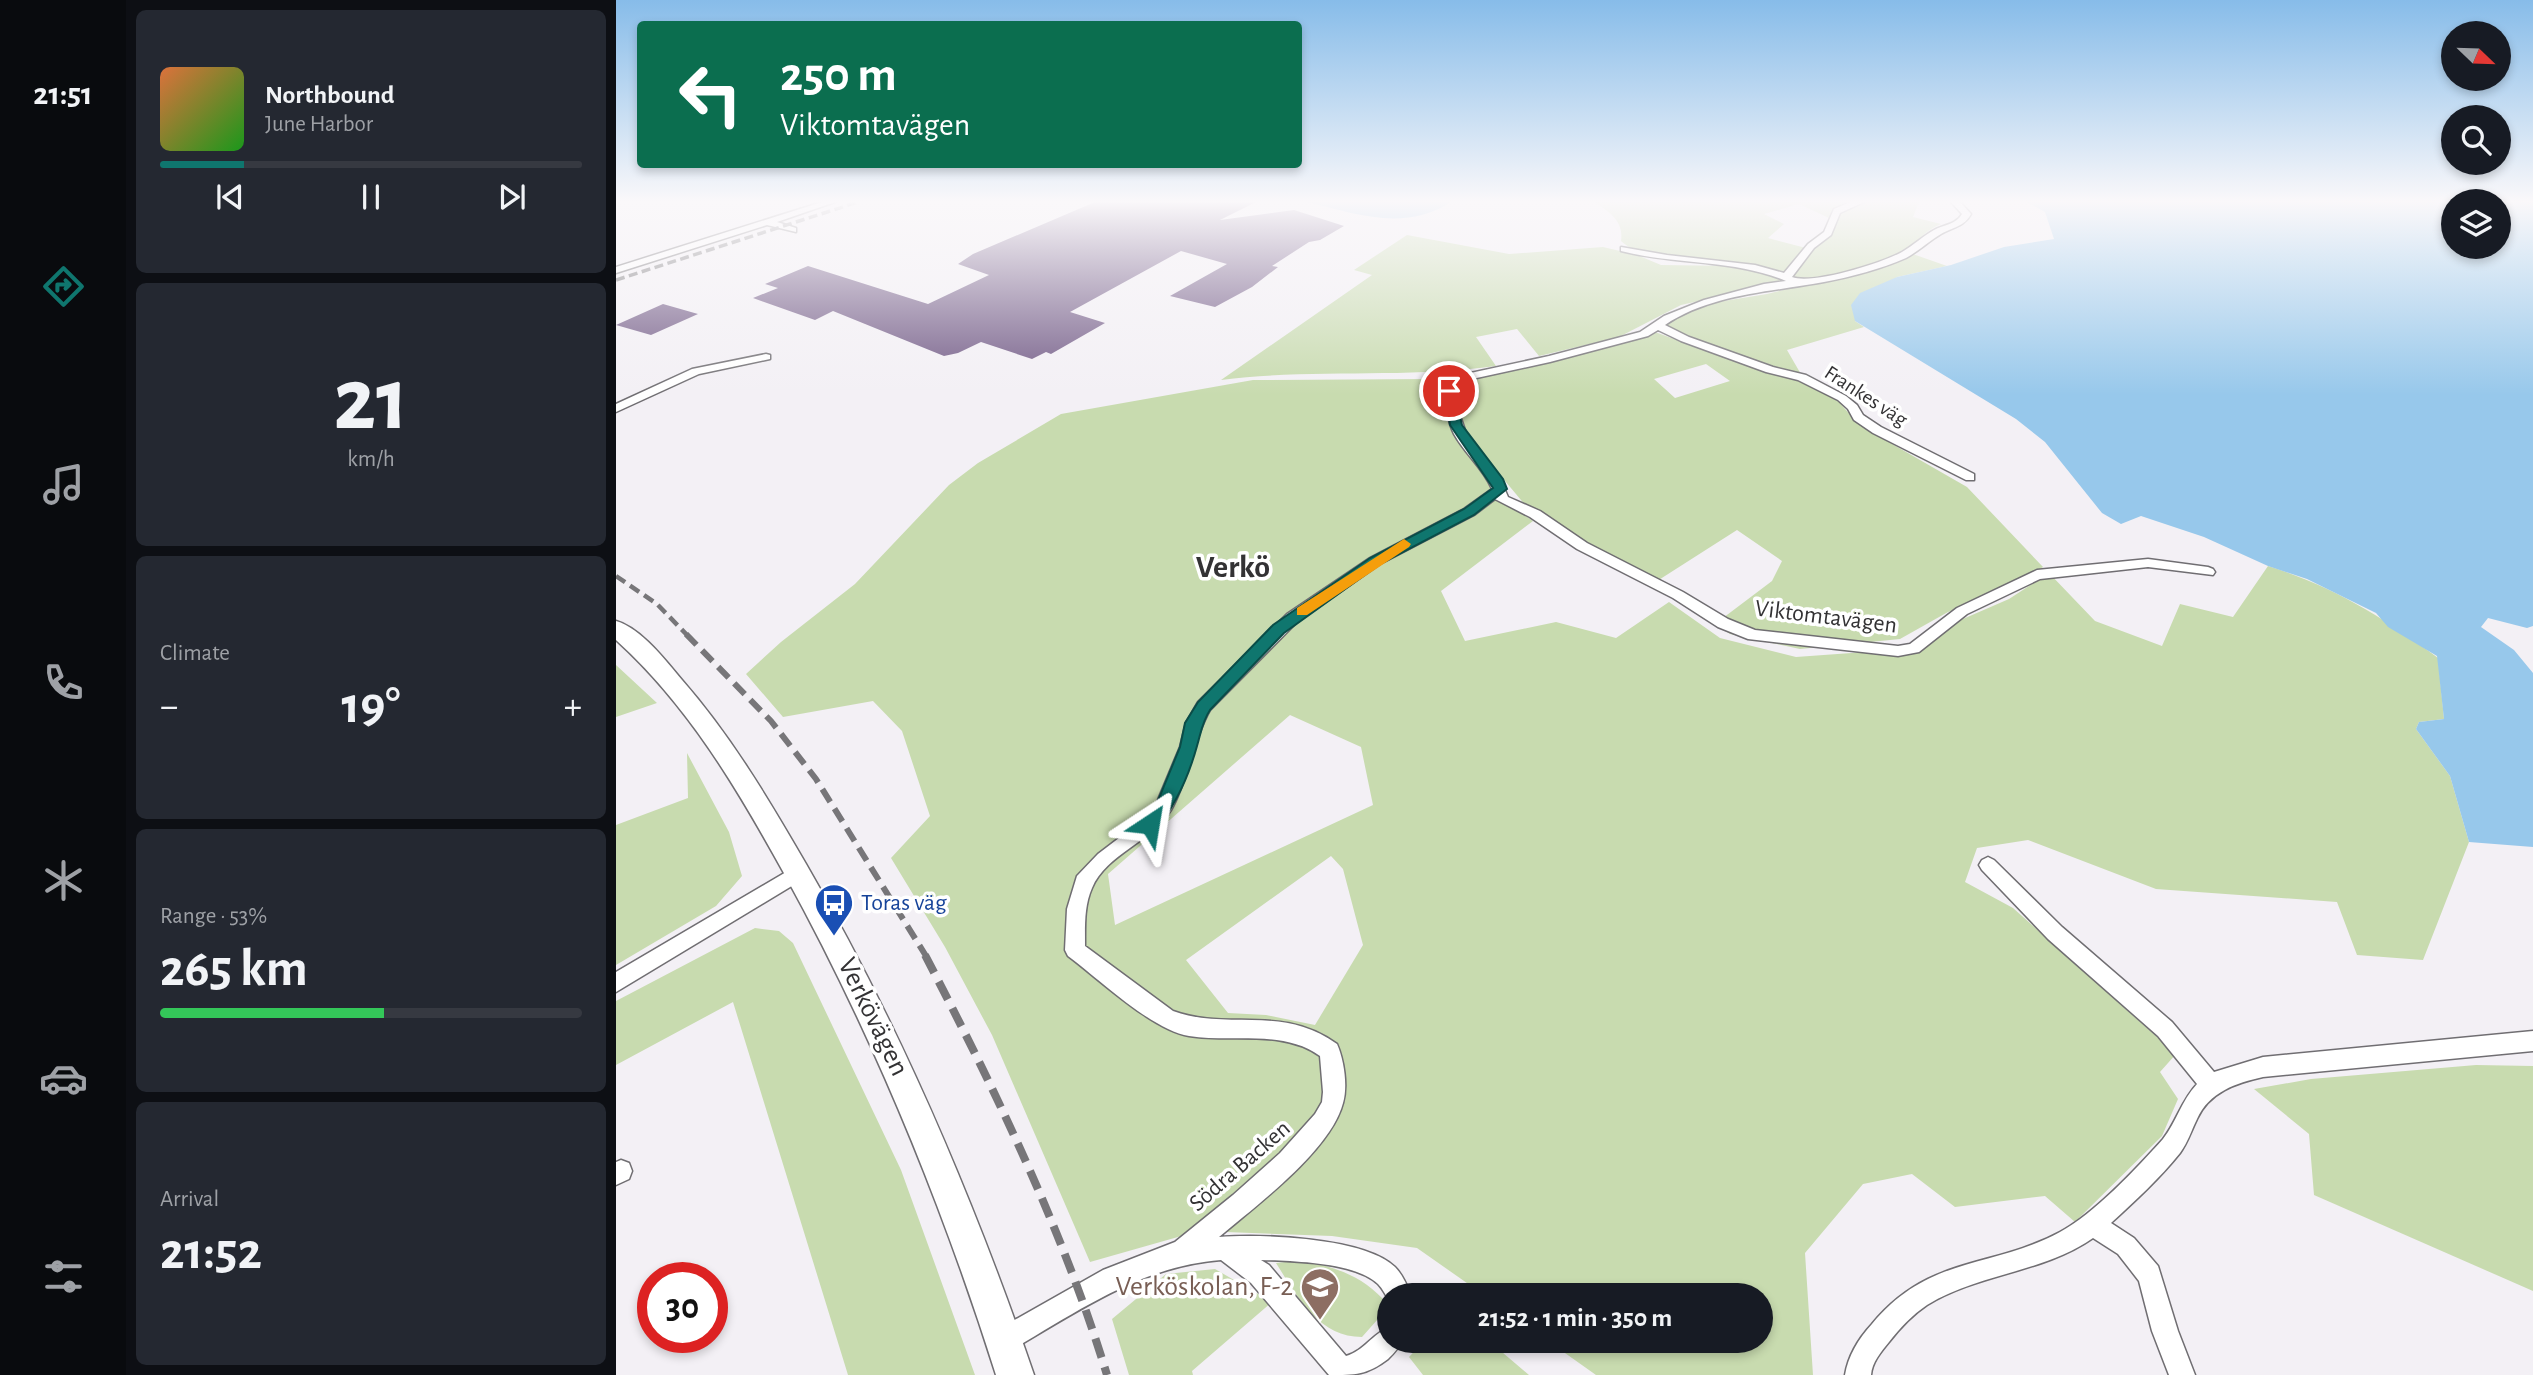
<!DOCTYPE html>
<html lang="en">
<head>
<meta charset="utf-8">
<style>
  :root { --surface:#171b24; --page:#242831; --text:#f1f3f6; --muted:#9ea1a6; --line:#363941; --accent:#0f766e }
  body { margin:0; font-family:"Alegreya Sans",sans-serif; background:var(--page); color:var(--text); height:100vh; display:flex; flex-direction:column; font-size:26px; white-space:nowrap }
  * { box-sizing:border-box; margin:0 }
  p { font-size:23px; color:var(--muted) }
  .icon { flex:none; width:38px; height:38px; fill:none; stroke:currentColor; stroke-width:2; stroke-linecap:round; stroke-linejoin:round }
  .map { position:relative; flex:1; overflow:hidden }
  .panel { display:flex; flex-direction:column; gap:10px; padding:10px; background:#0d0f14; width:490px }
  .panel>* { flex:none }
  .banner { position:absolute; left:21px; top:21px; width:665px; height:147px; border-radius:7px; box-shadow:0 4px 10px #0003; background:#0b6e4f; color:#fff; overflow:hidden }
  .needle { width:46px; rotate:113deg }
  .tools { position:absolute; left:1825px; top:21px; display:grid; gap:14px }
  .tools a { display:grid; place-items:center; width:70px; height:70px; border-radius:50%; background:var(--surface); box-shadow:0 4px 10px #0003; font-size:35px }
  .speed { position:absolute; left:21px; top:1262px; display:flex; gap:14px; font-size:35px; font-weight:700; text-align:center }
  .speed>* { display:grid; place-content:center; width:91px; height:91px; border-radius:50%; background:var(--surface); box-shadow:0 4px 10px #0003; line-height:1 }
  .speed .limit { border:10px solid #d22; background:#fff; color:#111 }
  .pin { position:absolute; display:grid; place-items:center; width:60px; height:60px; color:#fff; margin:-30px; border:4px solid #fff; border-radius:50%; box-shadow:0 2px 7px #0007 }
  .me { position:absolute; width:77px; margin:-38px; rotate:33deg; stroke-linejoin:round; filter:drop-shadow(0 0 5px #0008) }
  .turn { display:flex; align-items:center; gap:24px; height:147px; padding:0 28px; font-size:32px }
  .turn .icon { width:91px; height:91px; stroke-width:2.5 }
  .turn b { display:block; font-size:49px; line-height:60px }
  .big { font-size:52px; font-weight:700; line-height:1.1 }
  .panel .widget { flex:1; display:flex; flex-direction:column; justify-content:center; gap:10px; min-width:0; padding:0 24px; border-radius:10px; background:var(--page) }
  .panel .dial { align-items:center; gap:0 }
  .dial b { font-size:91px; line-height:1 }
  .song { display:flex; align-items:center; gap:21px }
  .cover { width:84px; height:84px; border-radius:10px; background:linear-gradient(135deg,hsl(20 70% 55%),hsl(120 70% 35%)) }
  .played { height:7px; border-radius:4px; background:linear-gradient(90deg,var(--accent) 20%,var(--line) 20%) }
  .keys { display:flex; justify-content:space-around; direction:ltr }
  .heat { display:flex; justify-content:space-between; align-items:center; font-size:38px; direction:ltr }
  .charge { height:10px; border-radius:5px; background:linear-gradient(90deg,#34c759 53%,var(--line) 0) }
  .trip { position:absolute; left:761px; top:1283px; width:396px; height:70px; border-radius:35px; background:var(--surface); box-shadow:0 4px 10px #0003; font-weight:700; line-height:70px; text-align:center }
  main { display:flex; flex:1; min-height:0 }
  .tabs { display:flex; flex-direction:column; width:126px; justify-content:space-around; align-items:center; background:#090b0e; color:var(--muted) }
  .tabs .icon { width:49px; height:49px }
  .tabs .on { color:var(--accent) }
  .tabs b { font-size:32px; color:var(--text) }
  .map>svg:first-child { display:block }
  .green { fill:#c8dbaf; fill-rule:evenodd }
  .water { fill:#97c8eb }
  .building { fill:#735c87 }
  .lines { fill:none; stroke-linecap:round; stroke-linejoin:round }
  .street-casing { stroke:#706e72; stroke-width:3 }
  .secondary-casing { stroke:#706e72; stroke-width:3 }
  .street { fill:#fff; fill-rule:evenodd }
  .secondary { fill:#fff; fill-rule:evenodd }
  .rail-far3 { stroke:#777679; stroke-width:3.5; stroke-dasharray:9 4.5; stroke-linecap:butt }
  .rail-far2 { stroke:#777679; stroke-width:4.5; stroke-dasharray:11 6; stroke-linecap:butt }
  .rail-far1 { stroke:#777679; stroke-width:6; stroke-dasharray:15 8; stroke-linecap:butt }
  .rail { stroke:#777679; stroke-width:8; stroke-dasharray:20 10; stroke-linecap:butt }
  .route { fill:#0f766e; stroke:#0a4d48; stroke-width:2 }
  .slow { fill:#f59e0b }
  .labels { text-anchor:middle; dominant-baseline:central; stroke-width:7; stroke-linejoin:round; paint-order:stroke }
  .far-street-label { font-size:21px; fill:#333234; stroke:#fff }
  .street-label { font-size:24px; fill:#333234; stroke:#fff }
  .transit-label { font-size:24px; fill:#164399; stroke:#fff; text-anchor:start }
  .near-street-label { font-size:28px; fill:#333234; stroke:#fff }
  .near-education-label { font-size:28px; fill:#785e54; stroke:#fff; text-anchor:end }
  .district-label { font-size:32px; font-weight:bold; fill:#333234; stroke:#fff }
</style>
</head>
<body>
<main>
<nav class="tabs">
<b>21:51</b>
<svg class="icon on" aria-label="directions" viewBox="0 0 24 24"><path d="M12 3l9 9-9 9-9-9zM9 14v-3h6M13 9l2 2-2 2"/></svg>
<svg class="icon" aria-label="music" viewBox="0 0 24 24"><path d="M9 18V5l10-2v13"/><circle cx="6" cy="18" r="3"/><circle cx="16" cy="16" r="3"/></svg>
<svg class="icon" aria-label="phone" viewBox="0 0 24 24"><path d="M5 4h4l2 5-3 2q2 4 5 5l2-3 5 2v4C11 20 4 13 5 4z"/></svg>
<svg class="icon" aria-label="climate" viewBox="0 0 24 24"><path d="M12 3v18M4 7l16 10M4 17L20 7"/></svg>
<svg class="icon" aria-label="car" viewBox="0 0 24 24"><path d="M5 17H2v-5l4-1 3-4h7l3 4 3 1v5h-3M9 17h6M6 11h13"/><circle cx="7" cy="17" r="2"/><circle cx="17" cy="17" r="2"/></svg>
<svg class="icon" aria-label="filters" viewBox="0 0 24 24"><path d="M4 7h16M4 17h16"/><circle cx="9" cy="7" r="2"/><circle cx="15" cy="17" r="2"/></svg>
</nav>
<section class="panel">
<div class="widget">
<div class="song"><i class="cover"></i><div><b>Northbound</b><p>June Harbor</p></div></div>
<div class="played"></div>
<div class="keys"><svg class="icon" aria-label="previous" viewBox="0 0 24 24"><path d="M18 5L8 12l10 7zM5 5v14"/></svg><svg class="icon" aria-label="pause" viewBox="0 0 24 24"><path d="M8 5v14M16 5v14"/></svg><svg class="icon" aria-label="next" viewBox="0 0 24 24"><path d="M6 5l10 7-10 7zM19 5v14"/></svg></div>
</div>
<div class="widget dial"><b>21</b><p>km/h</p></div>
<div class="widget"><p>Climate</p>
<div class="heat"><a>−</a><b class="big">19°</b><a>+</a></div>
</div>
<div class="widget"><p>Range · 53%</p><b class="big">265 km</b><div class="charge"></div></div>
<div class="widget"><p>Arrival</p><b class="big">21:52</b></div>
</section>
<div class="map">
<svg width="1917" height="1375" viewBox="0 0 1917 1375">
  <rect width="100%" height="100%" fill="#f3f0f5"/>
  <!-- green -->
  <path class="green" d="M979,202H1239L1221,207L1213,218L1183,204L1148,214L1168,224L1152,238L1190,248L1168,274C1124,253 1038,271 1005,241C1008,221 994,213 979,202Z
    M1249,202H1303L1297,217L1325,224C1308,231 1301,243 1286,253C1269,263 1190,285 1174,277L1197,250L1215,236L1221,214L1227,209Z
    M791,235L893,254L987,247L1021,255L1045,265L1120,266L1140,269L1173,281L1065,305L1003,337L923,356L901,329L860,337L880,366C788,379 696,368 605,380L756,275L738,270Z
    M1294,253L1331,266L1281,277L1239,321L1248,327L1171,350L1186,376C1154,368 1071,346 1049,323L1077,306L1151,294L1213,279Z
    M1039,332L1148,372L1189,382L1223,402L1237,418L1257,433L1351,487L1427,567L1388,591L1332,612L1284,639L1184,649L1114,634L1099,624L1156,581L1166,561L1121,530L1038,583L910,506L848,432L840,418L836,377L913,366ZM1090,364L1114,381L1059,398L1038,379Z
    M814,379L823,381L829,419L862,455L900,509L917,521L825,591L849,641L940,622L1000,638L1053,602L1104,638L1180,657L1277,650L1297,647L1340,622L1393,599L1433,573L1479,621L1546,646L1564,604L1617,617L1652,566C1716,586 1769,618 1822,658L1828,719L1803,722L1800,729L1834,776L1853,842L1807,960L1741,955L1721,902L1540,889L1412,840L1361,848L1349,882L1397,908L1560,1054L1544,1072L1562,1099L1546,1136L1459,1222L1429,1196L1339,1207L1296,1174L1247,1184L1189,1253L1197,1375H980L932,1341L1144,1340V1295H868L801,1248L716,1236L583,1231L474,1262L376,1035L329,947L275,858L314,816L286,731L257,701L167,717L130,674L165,642L239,584L333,485L362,463L445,414L637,380ZM674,715L745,747L757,805L499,925L492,874ZM715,856L727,869L747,945L699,1025L650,1015L612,1013L570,960Z
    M0,665L41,703L0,717Z
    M71,753L113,832L126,876L100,906L0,965V825L72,798Z
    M139,928L163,931L177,943L285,1170L359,1375H232L117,1002L0,1065V1001Z
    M1860,1065L1917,1066V1291L1698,1195L1693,1134L1638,1089L1695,1079Z
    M687,1260C719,1268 743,1274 767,1299L762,1319L746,1337C702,1337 681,1296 660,1263Z
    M599,1269L656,1302L576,1371L577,1375H513L496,1319L550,1274Z
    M808,1341H873L913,1375H807L793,1357Z"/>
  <!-- water -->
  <path class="water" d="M691,202H835C788,232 741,214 691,202Z
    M1411,202H1837L1838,247H1883V202H1917V626L1911,628L1872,618L1865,627L1898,650L1917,673V847L1853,842L1834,776L1800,729L1803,722L1828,719L1821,656L1772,627L1760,613L1691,579L1652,566L1588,537L1525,516L1505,524L1486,513L1429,442L1400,419L1239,321L1235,305L1244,293L1281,277L1335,265L1388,247L1438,239L1429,212Z"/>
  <!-- building -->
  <path class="building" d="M479,202H640L604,220L678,210L728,226L704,240L693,242L656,266L662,267L636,287L599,307L554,296L611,264L565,251L454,312L489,323L435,354L430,352L416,359L365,342L342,353L328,356L217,311L199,320L137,298L162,288L149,284L192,266L312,304L373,275L342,264L357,254Z
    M47,304L82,314L35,335L0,325Z"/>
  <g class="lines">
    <!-- street casing -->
    <g class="street-casing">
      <path id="street" d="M206,202H219L161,222L180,228V232L151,225L0,273V267Z
        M1234,202H1248L1224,213L1215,235L1198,248L1176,277C1196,285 1266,263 1286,252C1298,245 1307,236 1318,230C1327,225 1341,224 1346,214L1335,202H1344L1355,214C1348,227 1337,227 1325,234C1313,241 1303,251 1290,258C1265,269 1235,277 1208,282C1155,292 1095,294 1049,325L1073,337L1157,367L1190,375L1230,396L1241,405L1247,415L1265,427L1358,474V480H1350L1257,433L1238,420L1232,409L1222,400L1182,380L1150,372L1065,341L1042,330L1032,336L934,362L833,384L850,433L883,476L892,497L924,511L971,543L1067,592L1112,619L1139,630L1282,646L1294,644L1341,608L1421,570L1532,559L1592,567L1597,569L1599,572L1597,575L1532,567L1424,579L1351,614L1303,652L1282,656L1132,639L1102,627L1057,598L961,549L914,517L879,499L858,515L764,564L681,622L594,710C576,741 573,779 555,810C536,842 490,854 476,888C468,906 469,926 469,946L557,1011C612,1031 666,1004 721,1044C728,1060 732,1086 727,1103C715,1150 640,1206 603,1237C645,1234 748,1237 779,1267C786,1274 791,1285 795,1295H774V1302C770,1296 767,1289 762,1284C739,1262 675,1261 645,1260L653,1265L730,1356C748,1351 756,1334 774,1327V1340H786C783,1348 778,1353 772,1359C751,1375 740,1375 713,1375L635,1283L605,1260C526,1266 464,1310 397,1349L388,1353L379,1349L375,1340L379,1331L487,1270L559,1242L617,1195L664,1153L699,1114L706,1102L707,1092L704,1056C667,1029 616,1043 573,1036C536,1030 483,979 452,956L449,950L451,909L461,876L482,854L528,819L541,802L564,747L570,723L582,702L671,614L754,558L848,509L876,489C867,468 849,454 838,434C829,417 831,398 820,382L822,380L933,356L1024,332L1048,316L1088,300L1148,284L1170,281C1118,259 1059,265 1005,251V247L1051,255L1139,265L1168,273L1192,244L1208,232L1218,209Z
        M150,354L154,355V359L83,374L0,412V404L76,369Z
        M1372,857L1378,860L1446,927L1556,1022L1598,1072L1647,1057L1917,1031V1051L1647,1077C1620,1083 1593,1092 1581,1119C1575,1131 1572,1142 1564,1153C1544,1178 1519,1201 1495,1223L1518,1238L1542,1266L1562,1331L1579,1375H1553L1536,1331L1523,1281L1502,1254L1477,1238C1427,1273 1363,1273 1311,1305C1296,1315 1284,1328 1273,1342C1265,1352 1256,1362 1255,1375H1229C1232,1356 1243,1338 1256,1324C1313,1255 1375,1269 1444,1232C1478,1214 1521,1168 1547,1139C1561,1121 1565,1101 1581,1084L1542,1036L1432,939L1366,870L1363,865L1366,860Z
        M182,865L189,868L191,873L189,878L0,992V972Z
        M5,1160L13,1163L16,1171L13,1179L0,1185V1162Z"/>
    </g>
    <!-- secondary casing -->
    <g class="secondary-casing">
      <path id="secondary" d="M0,621C25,628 50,661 66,680C115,736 153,800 190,864C284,1026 357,1197 418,1375H380C325,1201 257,1035 169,875C122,790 73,706 0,640Z"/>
    </g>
    <!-- street -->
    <use href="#street" class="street"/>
    <!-- secondary -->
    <use href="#secondary" class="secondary"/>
    <!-- rail-far3 -->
    <path class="rail-far3" d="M0,280L242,202"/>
    <!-- rail-far2 -->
    <path class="rail-far2" d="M0,576L41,604L72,636"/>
    <!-- rail-far1 -->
    <path class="rail-far1" d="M70,634L155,721L200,779L310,956"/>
    <!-- rail -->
    <path class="rail" d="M309,955C379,1090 447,1230 491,1375"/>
  </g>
  <!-- sky -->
  <linearGradient id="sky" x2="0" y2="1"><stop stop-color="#87bce9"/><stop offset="0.51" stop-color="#faf8fa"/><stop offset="1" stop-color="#faf8fa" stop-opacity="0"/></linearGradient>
  <rect width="1917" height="395" fill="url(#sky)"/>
  <!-- route -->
  <path class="route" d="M829,388L838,391L846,425L887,479L891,489L858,515L764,564L668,633L594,710C586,722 585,733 581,746C573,775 559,806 540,829H528L525,824L541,803L564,747L569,723L582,702L657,625L754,558L848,509L877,488L834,425Z"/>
  <!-- slow -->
  <path class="slow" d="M788,539L795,544L793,547L691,615H681V608Z"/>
  <!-- icons -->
  <defs>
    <g id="bus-pin" transform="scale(2.0125)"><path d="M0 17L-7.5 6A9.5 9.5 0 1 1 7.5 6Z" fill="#1a4fb4" stroke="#fff"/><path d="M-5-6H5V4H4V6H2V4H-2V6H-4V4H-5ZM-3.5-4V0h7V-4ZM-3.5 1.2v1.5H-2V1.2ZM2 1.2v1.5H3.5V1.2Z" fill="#fff"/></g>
    <g id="school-pin" transform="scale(2.0125)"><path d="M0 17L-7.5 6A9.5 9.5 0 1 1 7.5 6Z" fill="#8d6e63" stroke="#fff"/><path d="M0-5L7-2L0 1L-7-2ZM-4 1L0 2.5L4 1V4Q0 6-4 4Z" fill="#fff"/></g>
  </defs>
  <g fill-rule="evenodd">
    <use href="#bus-pin" x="218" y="903"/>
    <use href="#school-pin" x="704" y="1287"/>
  </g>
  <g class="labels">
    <!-- far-street labels -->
    <g class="far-street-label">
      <text transform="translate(1250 396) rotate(33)">Frankes väg</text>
    </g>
    <!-- street labels -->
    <g class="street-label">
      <text transform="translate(1210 617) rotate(7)">Viktomtavägen</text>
      <text transform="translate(624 1166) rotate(-41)">Södra Backen</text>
    </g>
    <!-- transit labels -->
    <g class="transit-label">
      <text x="245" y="903">Toras väg</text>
    </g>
    <!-- near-street labels -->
    <g class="near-street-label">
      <text transform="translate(257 1017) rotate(64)">Verkövägen</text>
    </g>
    <!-- near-education labels -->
    <g class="near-education-label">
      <text x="677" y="1287">Verköskolan, F-2</text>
    </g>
    <!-- district labels -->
    <g class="district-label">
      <text x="617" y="567">Verkö</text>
    </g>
  </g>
</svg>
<div class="tools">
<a><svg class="needle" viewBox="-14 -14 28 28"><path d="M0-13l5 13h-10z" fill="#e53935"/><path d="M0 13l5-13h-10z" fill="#9ea1a6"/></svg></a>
<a><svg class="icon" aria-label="search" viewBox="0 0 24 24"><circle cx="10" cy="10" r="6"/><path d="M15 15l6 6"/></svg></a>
<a><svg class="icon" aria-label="layers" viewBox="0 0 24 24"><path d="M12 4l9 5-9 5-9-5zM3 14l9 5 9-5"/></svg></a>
</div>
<div class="speed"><div class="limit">30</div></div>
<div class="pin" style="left:833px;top:391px;background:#d93025"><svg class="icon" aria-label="arrive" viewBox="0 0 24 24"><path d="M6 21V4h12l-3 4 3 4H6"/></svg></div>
<svg class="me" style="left:534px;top:824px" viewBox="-20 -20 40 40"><path d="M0-17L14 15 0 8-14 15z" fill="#0f766e" stroke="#fff" stroke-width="4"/></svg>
<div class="trip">21:52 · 1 min · 350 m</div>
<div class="banner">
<div class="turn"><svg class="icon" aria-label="left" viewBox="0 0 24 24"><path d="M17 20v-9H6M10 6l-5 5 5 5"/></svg><div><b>250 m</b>Viktomtavägen</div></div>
</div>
</div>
</main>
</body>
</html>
